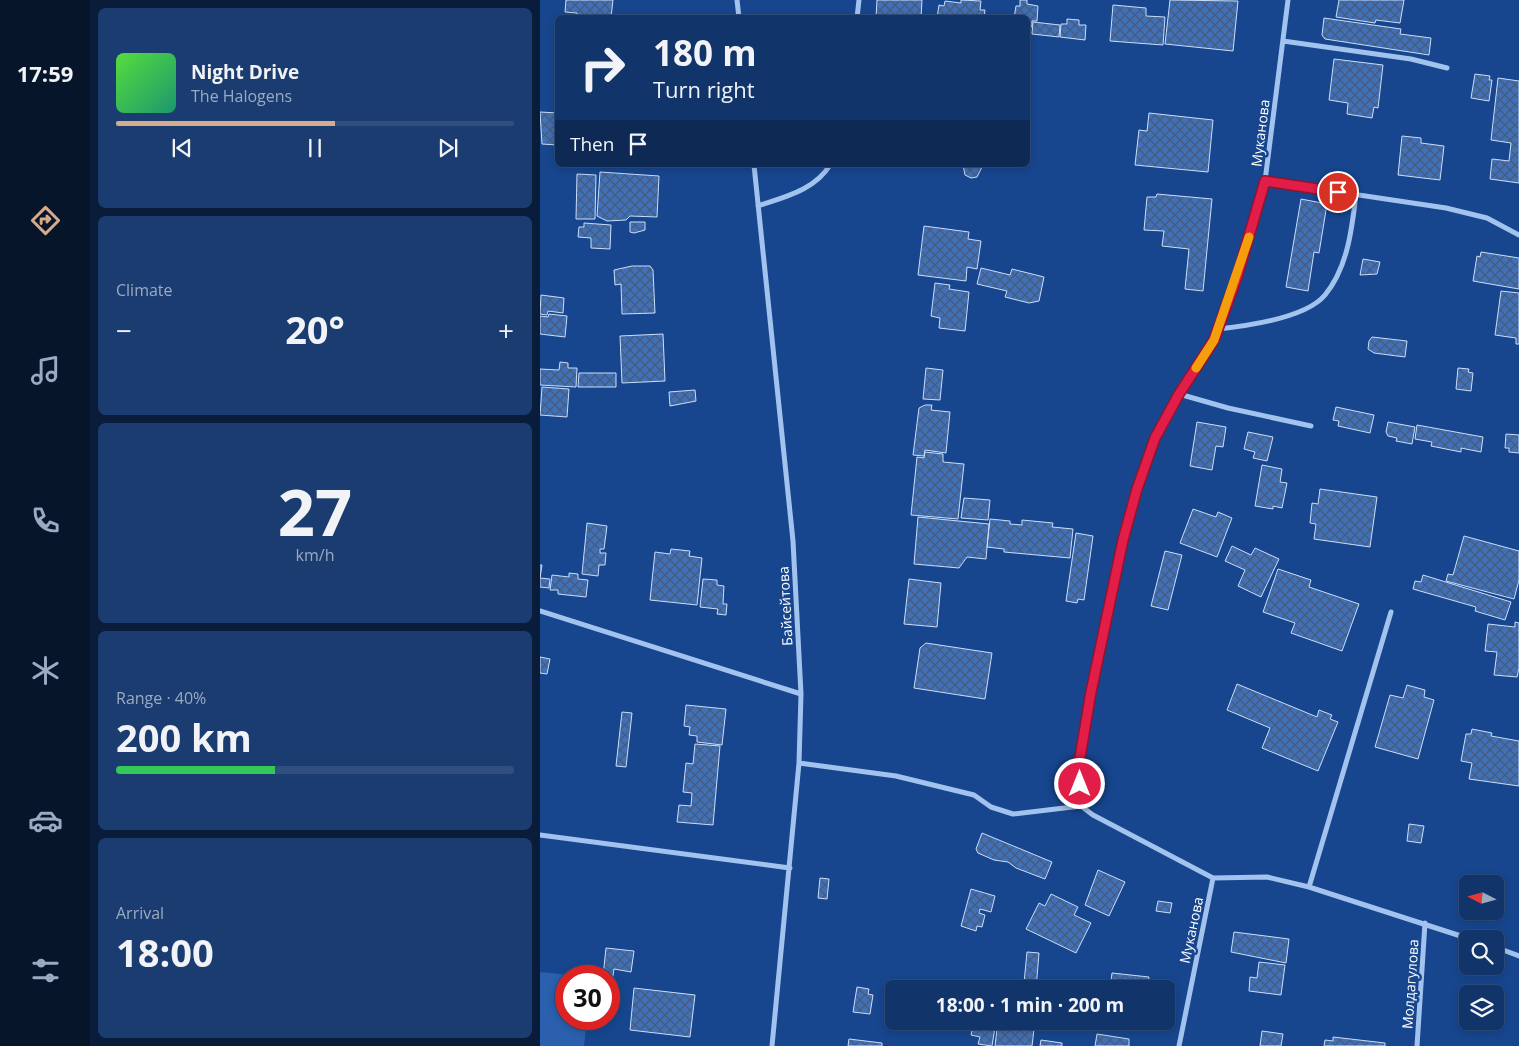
<!DOCTYPE html>
<html lang="en">
<head>
<meta charset="utf-8">
<style>
  :root { --surface:#11346a; --page:#1a3c70; --text:#f1f3f6; --muted:#9caac1; --line:#304f7e; --accent:#d6ab8b }
  body { margin:0; font-family:"Open Sans",sans-serif; background:var(--page); color:var(--text); height:100vh; display:flex; flex-direction:column; font-size:19px; white-space:nowrap }
  * { box-sizing:border-box; margin:0 }
  p { font-size:16px; color:var(--muted) }
  .icon { flex:none; width:28px; height:28px; fill:none; stroke:currentColor; stroke-width:2; stroke-linecap:round; stroke-linejoin:round }
  .map { position:relative; flex:1; overflow:hidden }
  .details { display:flex; flex-direction:column; gap:8px; padding:8px; background:#091d3a; width:450px }
  .details>* { flex:none }
  .top-card { position:absolute; left:15px; top:15px; width:475px; height:152px; border-radius:8px; box-shadow:0 2px 8px #0003,0 0 0 1px var(--line); background:#11346a; color:var(--text); overflow:hidden }
  .needle { width:32px; rotate:276deg }
  .tools { position:absolute; left:919px; top:875px; display:grid; gap:10px }
  .tools a { display:grid; place-items:center; width:45px; height:45px; border-radius:8px; background:var(--surface); box-shadow:0 2px 8px #0003,0 0 0 1px var(--line); font-size:25px }
  .speed { position:absolute; left:15px; top:965px; display:flex; gap:10px; font-size:25px; font-weight:700; text-align:center }
  .speed>* { display:grid; place-content:center; width:65px; height:65px; border-radius:50%; background:var(--surface); box-shadow:0 2px 8px #0003,0 0 0 1px var(--line); line-height:1 }
  .speed .limit { border:8px solid #d22; background:#fff; color:#111 }
  .pin { position:absolute; display:grid; place-items:center; width:42px; height:42px; color:#fff; margin:-21px; border:2px solid #fff; border-radius:50%; box-shadow:0 1px 5px #0007 }
  .me { position:absolute; width:55px; margin:-28px; rotate:0deg; stroke-linejoin:round; filter:drop-shadow(0 0 4px #0008) }
  .turn { display:flex; align-items:center; gap:18px; height:105px; padding:0 15px; font-size:22px }
  .turn .icon { width:65px; height:65px; stroke-width:2.5 }
  .turn b { display:block; font-size:35px; line-height:42px }
  .then { display:flex; align-items:center; height:48px; padding:0 15px; background:#0003; gap:10px; font-size:19px }
  .big { font-size:38px; font-weight:700; line-height:1.1 }
  .details .tile { flex:1; display:flex; flex-direction:column; justify-content:center; gap:8px; min-width:0; padding:0 18px; border-radius:8px; background:var(--page) }
  .details .dial { align-items:center; gap:0 }
  .dial b { font-size:65px; line-height:1 }
  .song { display:flex; align-items:center; gap:15px }
  .cover { width:60px; height:60px; border-radius:8px; background:linear-gradient(135deg,hsl(110 70% 55%),hsl(160 70% 35%)) }
  .played { height:5px; border-radius:2px; background:linear-gradient(90deg,var(--accent) 55%,var(--line) 55%) }
  .keys { display:flex; justify-content:space-around; direction:ltr }
  .heat { display:flex; justify-content:space-between; align-items:center; font-size:28px; direction:ltr }
  .charge { height:8px; border-radius:4px; background:linear-gradient(90deg,#34c759 40%,var(--line) 0) }
  .trip { position:absolute; left:345px; top:980px; width:290px; height:50px; border-radius:8px; background:var(--surface); box-shadow:0 2px 8px #0003,0 0 0 1px var(--line); font-weight:700; line-height:50px; text-align:center }
  main { display:flex; flex:1; min-height:0 }
  .menu { display:flex; flex-direction:column; width:90px; justify-content:space-around; align-items:center; background:#07152a; color:var(--muted) }
  .menu .icon { width:35px; height:35px }
  .menu .on { color:var(--accent) }
  .menu b { font-size:22px; color:var(--text) }
  .map>svg:first-child { display:block }
  .park { fill:#2a60ad }
  .building { fill:url(#building-cross-hatch); stroke:#cadefb }
  .lines { fill:none; stroke-linecap:round; stroke-linejoin:round }
  .street { stroke:#a3c3ef; stroke-width:5 }
  .route-casing { stroke:#92132f; stroke-width:12 }
  .route { stroke:#e11d48; stroke-width:9 }
  .slow { stroke:#f59e0b; stroke-width:9 }
  .labels { text-anchor:middle; dominant-baseline:central; stroke-width:5; stroke-linejoin:round; paint-order:stroke }
  .street-label { font-size:14px; fill:#fff; stroke:#17468e }
</style>
</head>
<body>
<main>
<nav class="menu">
<b>17:59</b>
<svg class="icon on" aria-label="directions" viewBox="0 0 24 24"><path d="M12 3l9 9-9 9-9-9zM9 14v-3h6M13 9l2 2-2 2"/></svg>
<svg class="icon" aria-label="music" viewBox="0 0 24 24"><path d="M9 18V5l10-2v13"/><circle cx="6" cy="18" r="3"/><circle cx="16" cy="16" r="3"/></svg>
<svg class="icon" aria-label="phone" viewBox="0 0 24 24"><path d="M5 4h4l2 5-3 2q2 4 5 5l2-3 5 2v4C11 20 4 13 5 4z"/></svg>
<svg class="icon" aria-label="climate" viewBox="0 0 24 24"><path d="M12 3v18M4 7l16 10M4 17L20 7"/></svg>
<svg class="icon" aria-label="car" viewBox="0 0 24 24"><path d="M5 17H2v-5l4-1 3-4h7l3 4 3 1v5h-3M9 17h6M6 11h13"/><circle cx="7" cy="17" r="2"/><circle cx="17" cy="17" r="2"/></svg>
<svg class="icon" aria-label="filters" viewBox="0 0 24 24"><path d="M4 7h16M4 17h16"/><circle cx="9" cy="7" r="2"/><circle cx="15" cy="17" r="2"/></svg>
</nav>
<section class="details">
<div class="tile">
<div class="song"><i class="cover"></i><div><b>Night Drive</b><p>The Halogens</p></div></div>
<div class="played"></div>
<div class="keys"><svg class="icon" aria-label="previous" viewBox="0 0 24 24"><path d="M18 5L8 12l10 7zM5 5v14"/></svg><svg class="icon" aria-label="pause" viewBox="0 0 24 24"><path d="M8 5v14M16 5v14"/></svg><svg class="icon" aria-label="next" viewBox="0 0 24 24"><path d="M6 5l10 7-10 7zM19 5v14"/></svg></div>
</div>
<div class="tile"><p>Climate</p>
<div class="heat"><a>−</a><b class="big">20°</b><a>+</a></div>
</div>
<div class="tile dial"><b>27</b><p>km/h</p></div>
<div class="tile"><p>Range · 40%</p><b class="big">200 km</b><div class="charge"></div></div>
<div class="tile"><p>Arrival</p><b class="big">18:00</b></div>
</section>
<div class="map">
<svg width="979" height="1046" viewBox="0 0 979 1046">
  <defs>
    <pattern id="building-cross-hatch" width="8" height="8" patternUnits="userSpaceOnUse" patternTransform="scale(1.25)"><rect width="8" height="8" fill="#4070b7"/><path d="M0 0l8 8M0 8l8-8" fill="none" stroke="#475c7c"/></pattern>
  </defs>
  <rect width="100%" height="100%" fill="#17468e"/>
  <!-- park -->
  <path class="park" d="M0,972L38,976H26V1019H47L44,1046H0Z"/>
  <!-- building -->
  <path class="building" d="M26,0H73L71,17L37,18V13L25,12Z
    M337,0H382L381,18H336Z
    M421,0L441,1L440,10H445L444,18H397L399,5L404,6L405,1L421,3Z
    M480,0H487V4L498,6L497,21H492V27L488,26V18H474L476,6H480Z
    M630,0L698,1L693,51L625,44Z
    M799,0H864L860,23L836,20L835,23L796,17Z
    M573,5L606,8V16L625,17L623,45L570,41Z
    M784,18L861,29L860,34L891,38L889,55L785,39L782,35Z
    M527,19L539,20V25H546L545,40L520,37L521,24H527Z
    M493,22L520,25L519,37L492,34Z
    M794,59L843,65L838,108L834,107L832,118L807,114L808,103L789,100Z
    M935,74L950,76L949,80H952L949,101L931,98Z
    M958,78L979,81V183L950,179L952,159L969,161L971,143L951,140Z
    M0,112L18,113V145L2,144Z
    M609,113L673,120L668,172L595,165L599,130L607,131Z
    M862,136L881,138V143L904,146L900,180L858,175Z
    M423,165H443L437,177L431,178L425,175Z
    M60,172L119,176L117,217L90,216L86,220L67,221L57,216Z
    M37,174L56,175L55,219H36Z
    M617,194L672,199L663,291L645,289L649,249L622,246L624,231L604,230L607,197H616Z
    M761,199L787,204L779,253L774,252L768,291L746,287Z
    M90,222H105V230L94,233L90,232Z
    M44,223L71,225L70,249L51,248V238L38,237L39,227H44Z
    M384,226L429,232L428,239L441,241L437,269L427,267L426,281L378,275Z
    M941,252L979,258V289L933,281L937,256L940,257Z
    M823,259L840,262L837,274L820,275Z
    M92,266H110L113,270L115,313L82,314L81,284L75,285L74,270Z
    M441,268L470,275L472,269L504,277L499,301L489,303L465,297L467,291L437,284Z
    M395,283L410,285L409,289L429,292L425,331L399,328L400,318L391,316Z
    M961,291L979,293V344H976V338L955,335Z
    M1,295L24,298L23,313L8,311L7,315L0,314Z
    M9,314L27,316L25,337L0,334V316L8,317Z
    M123,334L125,381L82,383L80,336Z
    M832,337L867,341L865,357L834,353L828,349L829,341Z
    M20,362L28,363V368H37L36,387L0,385V369L19,370Z
    M386,368L403,370L400,400L383,399Z
    M918,368L929,369L928,372L933,373L931,391L916,389Z
    M39,373H76V387H38Z
    M2,387L29,389L27,417L0,415Z
    M155,390L156,401L130,406L129,392Z
    M392,405L391,410L410,412L406,453L385,450L384,456L373,455L379,408L385,405Z
    M796,407L834,415L830,433L798,426L799,421L793,420Z
    M657,422L686,427L683,447L676,446L672,470L650,466Z
    M848,422L875,427L872,444L856,441L857,438L848,436L846,432Z
    M877,425L943,437L941,452L921,448V452L891,446L892,442L875,439Z
    M708,432L733,437L727,461L713,458L715,452L704,449Z
    M966,434L979,435V453L969,452V448H965Z
    M385,452L403,454V462L424,464L418,519L371,515L377,457L384,458Z
    M722,465L742,469L740,482L747,483L742,508L733,506V509L715,506Z
    M780,489L837,497L830,547L774,539L776,524L770,523L772,503L778,504Z
    M424,498L450,500L448,520L421,518Z
    M653,509L676,517L678,512L692,518L677,557L640,543Z
    M378,517L449,524L446,559L427,557L419,568L374,564Z
    M450,519L470,521V524L482,525V520L513,523L512,527L533,529L530,558L464,552V549L447,547Z
    M47,523L67,526L64,549H60V553H66L65,565H59L58,576L42,574Z
    M536,533L553,536L544,600L538,599L537,603L526,601Z
    M924,536L979,551V580L974,599L906,581L908,574L913,575Z
    M692,546L711,555L715,548L739,559L721,597L698,586L705,570L685,561Z
    M131,549L150,551L149,556L162,558L157,605L110,600L115,552L130,554Z
    M625,551L642,555L628,610L611,606Z
    M0,565H2L0,578L10,579L9,588L0,587Z
    M738,569L771,580L769,587L819,604L802,651L751,633L755,623L723,612Z
    M29,573L38,574V579L48,580L46,597L18,594V590H10L12,575L29,577Z
    M883,575L971,602L965,620L935,611L936,607L873,589L875,581L881,582Z
    M163,579L177,580V585L184,586L183,604H187L186,615L177,614L178,609L160,607Z
    M369,579L401,583L397,627L364,624Z
    M975,622L979,623V668L977,677L954,675L957,652L945,651L948,624L975,627Z
    M386,643L452,653L445,699L374,688L380,648Z
    M0,657L10,659L7,674L0,673Z
    M697,684L777,717L779,710L792,715L790,719L798,722L778,771L722,748L730,728L687,710Z
    M867,685L885,690L884,697L894,700L878,759L835,747L850,695L863,698Z
    M146,705L186,709L182,745L157,742V736L149,735L150,727L144,726Z
    M82,712L92,713L86,767L76,766Z
    M932,729L952,733L951,736L979,741V786L929,779L932,763L921,761L926,734H931Z
    M155,744L180,746L173,825L137,822L139,805L151,806L152,793L143,792L146,763L153,764Z
    M869,824L884,826L881,843L867,841Z
    M442,833L512,862L505,879L476,868L468,862L454,860L438,853L436,849Z
    M558,870L585,882L569,916L545,905Z
    M280,878L289,879L287,899L278,898Z
    M431,889L455,896L451,912L440,909L439,913L445,915L442,927L437,926L436,931L421,926Z
    M511,894L538,907L534,915L551,923L536,953L486,929L499,903L505,906Z
    M618,901L632,903L630,913L616,911Z
    M694,932L749,939L746,963L691,952Z
    M66,948L94,951L91,972L74,969L72,982H69V976H63Z
    M487,952L499,953L496,989H477L478,982L484,983Z
    M719,962L745,965L741,995L709,991L710,977L717,978Z
    M572,973L609,977L607,989H570Z
    M317,987L329,989L328,994L333,995L330,1014L313,1012Z
    M94,988L155,995L150,1037L90,1030Z
    M434,1021H456L452,1046L438,1044L440,1037L431,1035Z
    M458,1021H495L492,1046H455Z
    M722,1031L743,1034L741,1046H720Z
    M557,1034L589,1039V1046H555Z
    M793,1037L845,1043V1046H784L785,1040L793,1041Z
    M309,1039L342,1043V1046H308Z
    M501,1040L522,1043V1046H500Z"/>
  <g class="lines">
    <!-- street -->
    <path class="street" d="M197,0L199,18
      M317,18L319,0
      M743,41L871,59L907,68
      M214,165L253,541L261,694L259,763L232,1046
      M725,181L906,208L947,218L979,235
      M218,206C244,197 275,190 290,165
      M678,329C706,326 766,318 785,295C808,267 812,228 816,194
      M639,394L688,408L771,426
      M0,611L261,694
      M259,763L356,776L434,795L451,807L473,814L541,806L553,815L673,878L727,877L769,887L930,939
      M541,806L539,763L583,540L615,438L639,394L674,340L697,277L725,181L748,0
      M0,835L250,868
      M769,887L851,612
      M955,947L979,956
      M639,1046L673,878
      M877,1046L885,923"/>
  </g>
  <g class="lines">
    <!-- route casing -->
    <g class="route-casing">
      <path id="route" d="M540,784L539,763L551,692L583,540L597,489L615,438L639,394L674,340L697,277L725,181L798,192"/>
    </g>
    <!-- route -->
    <use href="#route" class="route"/>
    <!-- slow -->
    <path class="slow" d="M656,368L674,340L709,237"/>
  </g>
  <g class="labels">
    <!-- street labels -->
    <g class="street-label">
      <text transform="translate(720 133) rotate(-83)">Муканова</text>
      <text transform="translate(245 606) rotate(-93)">Байсейтова</text>
      <text transform="translate(651 930) rotate(-78)">Муканова</text>
      <text transform="translate(870 984) rotate(-86)">Молдагулова</text>
    </g>
  </g>
</svg>
<div class="tools">
<a><svg class="needle" viewBox="-14 -14 28 28"><path d="M0-13l5 13h-10z" fill="#e53935"/><path d="M0 13l5-13h-10z" fill="#9caac1"/></svg></a>
<a><svg class="icon" aria-label="search" viewBox="0 0 24 24"><circle cx="10" cy="10" r="6"/><path d="M15 15l6 6"/></svg></a>
<a><svg class="icon" aria-label="layers" viewBox="0 0 24 24"><path d="M12 4l9 5-9 5-9-5zM3 14l9 5 9-5"/></svg></a>
</div>
<div class="speed"><div class="limit">30</div></div>
<div class="pin" style="left:798px;top:192px;background:#d93025"><svg class="icon" aria-label="arrive" viewBox="0 0 24 24"><path d="M6 21V4h12l-3 4 3 4H6"/></svg></div>
<svg class="me" style="left:540px;top:784px" viewBox="-20 -20 40 40"><circle r="17" fill="#e11d48" stroke="#fff" stroke-width="3"/><path d="M0-11L8 9 0 5-8 9z" fill="#fff"/></svg>
<div class="trip">18:00 · 1 min · 200 m</div>
<div class="top-card">
<div class="turn"><svg class="icon" aria-label="right" viewBox="0 0 24 24"><path d="M7 20v-9h11M14 6l5 5-5 5"/></svg><div><b>180 m</b>Turn right</div></div>
<div class="then">Then<svg class="icon" aria-label="arrive" viewBox="0 0 24 24"><path d="M6 21V4h12l-3 4 3 4H6"/></svg></div>
</div>
</div>
</main>
</body>
</html>
